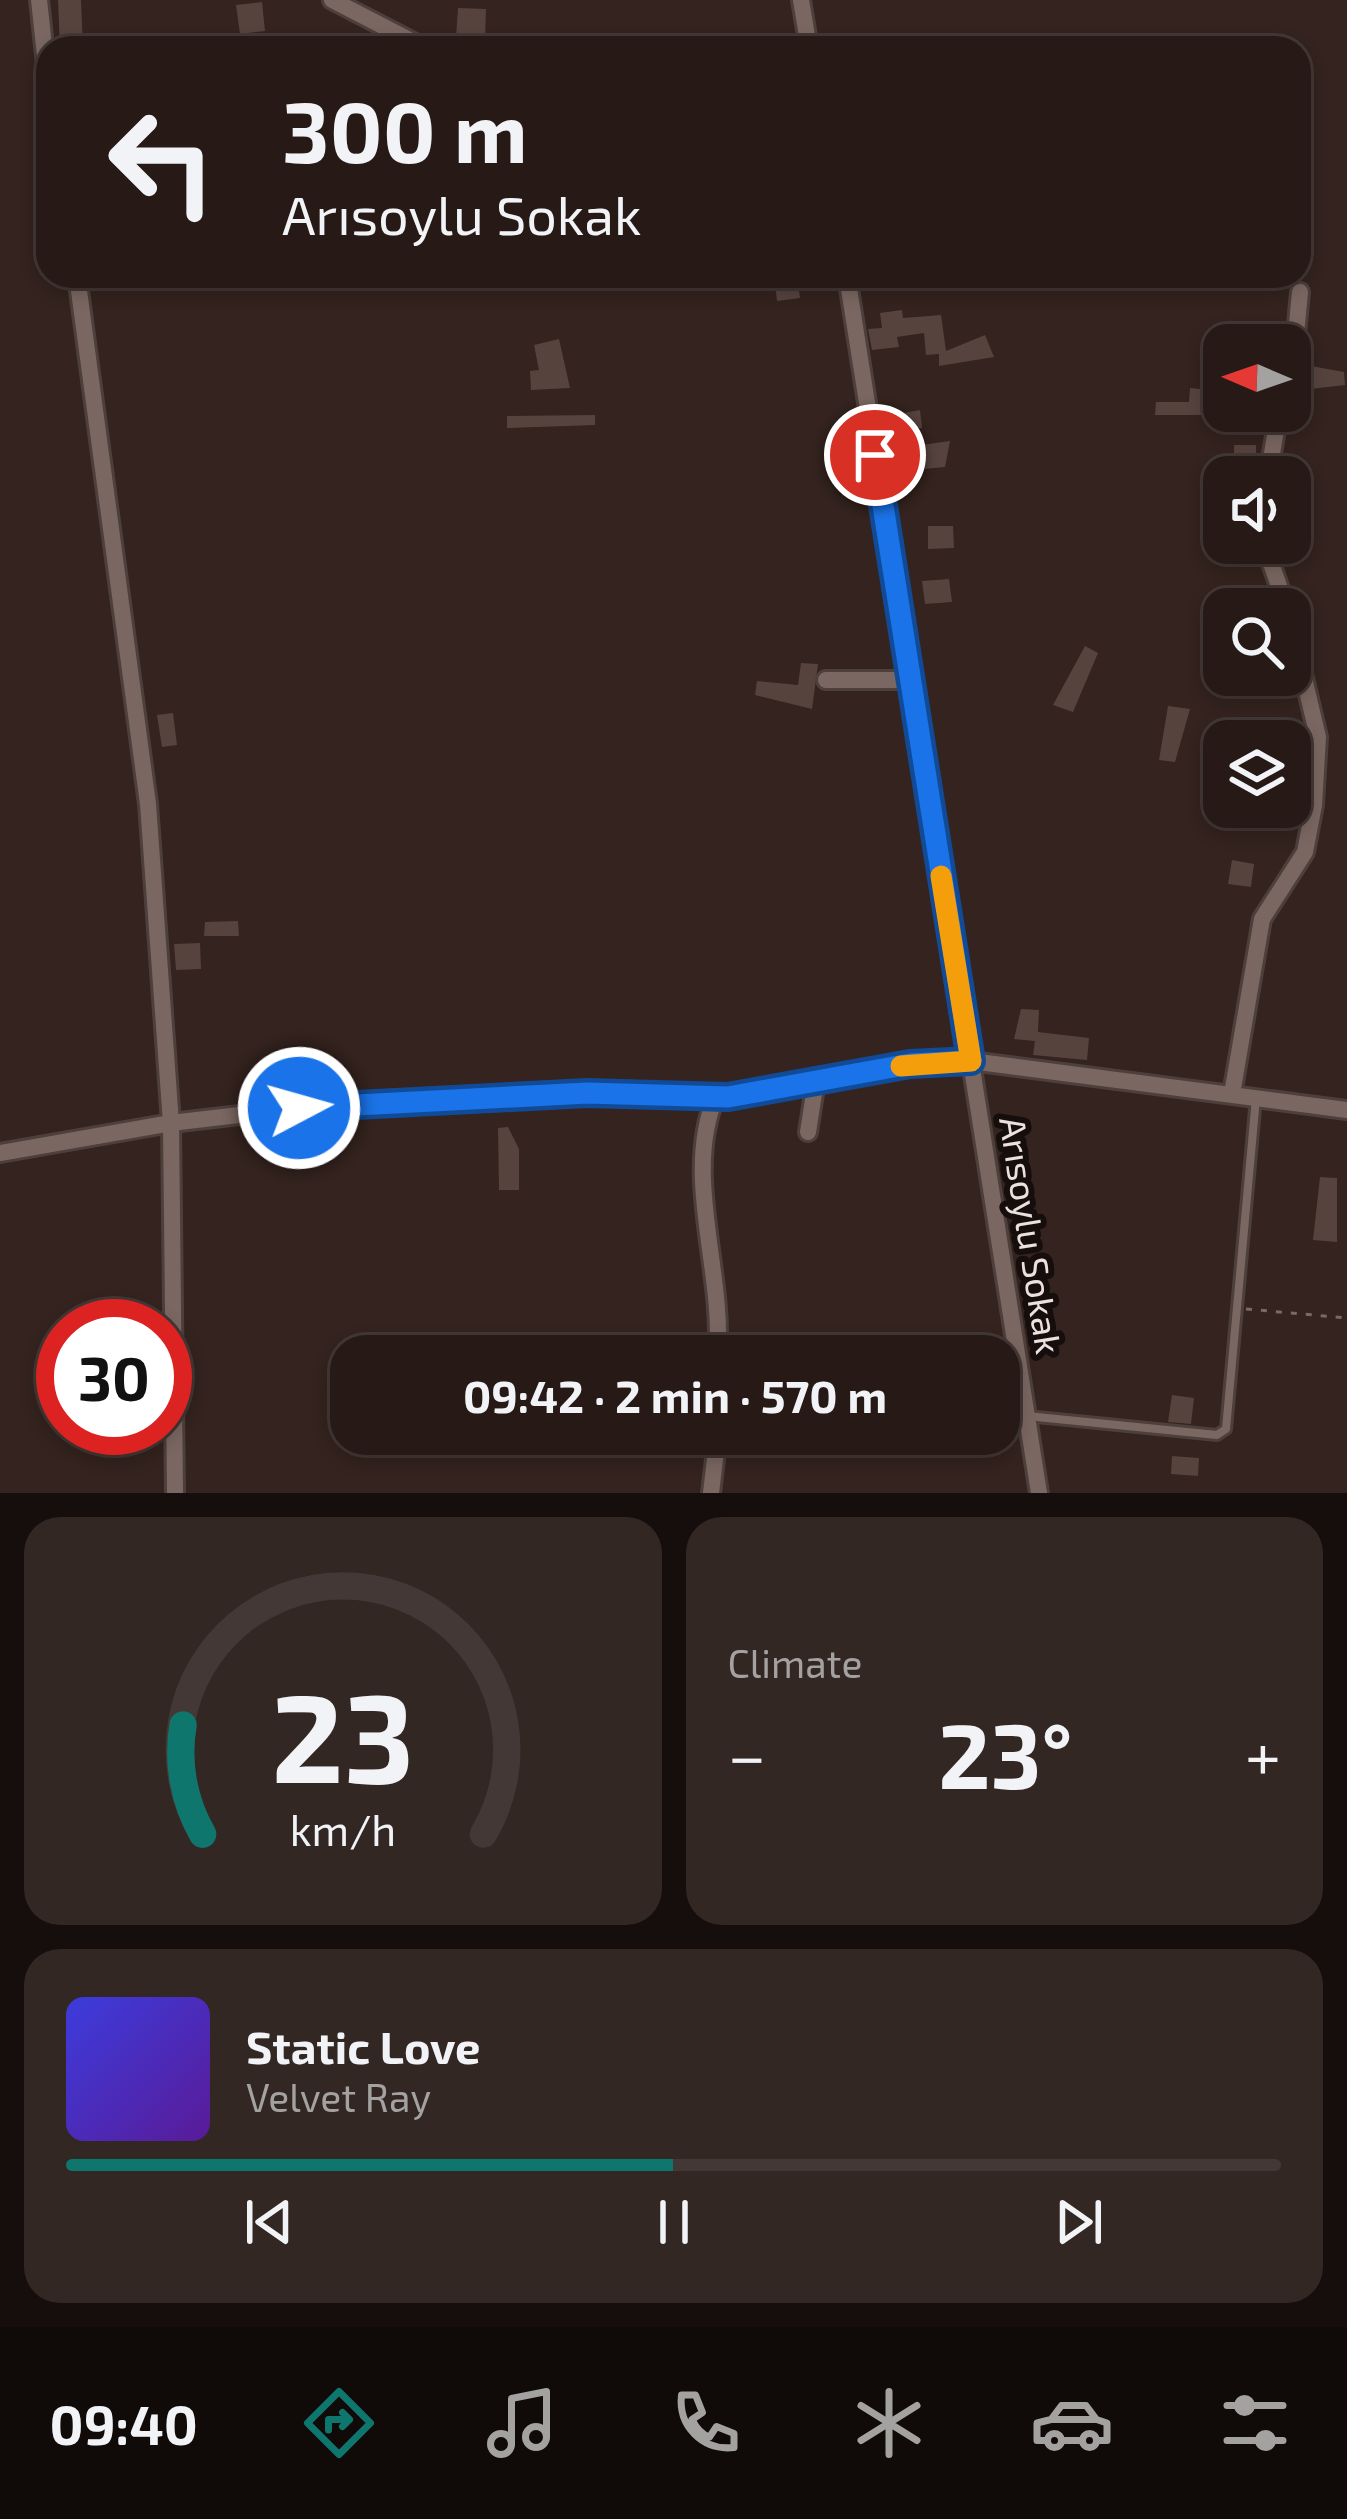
<!DOCTYPE html>
<html lang="en">
<head>
<meta charset="utf-8">
<style>
  :root { --surface:#271a16; --page:#332723; --text:#f1f3f6; --muted:#a4a1a1; --line:#433835; --accent:#0f766e }
  body { margin:0; font-family:"Exo 2",sans-serif; background:var(--page); color:var(--text); height:100vh; display:flex; flex-direction:column; font-size:45px; white-space:nowrap }
  * { box-sizing:border-box; margin:0 }
  p { font-size:39px; color:var(--muted) }
  .icon { flex:none; width:66px; height:66px; fill:none; stroke:currentColor; stroke-width:2; stroke-linecap:round; stroke-linejoin:round }
  .map { position:relative; height:1493px; overflow:hidden }
  .side { display:flex; flex-direction:column; gap:24px; padding:24px; background:#150e0c; flex:1 }
  .side>* { flex:none }
  .banner { position:absolute; left:36px; top:36px; width:1275px; height:252px; border-radius:36px; box-shadow:0 6px 18px #0003,0 0 0 3px var(--line); background:#271a16; color:var(--text); overflow:hidden }
  .needle { width:78px; rotate:272deg }
  .controls { position:absolute; left:1203px; top:324px; display:grid; gap:24px }
  .controls a { display:grid; place-items:center; width:108px; height:108px; border-radius:24px; background:var(--surface); box-shadow:0 6px 18px #0003,0 0 0 3px var(--line); font-size:60px }
  .speed { position:absolute; left:36px; top:1299px; display:flex; gap:24px; font-size:60px; font-weight:700; text-align:center }
  .speed>* { display:grid; place-content:center; width:156px; height:156px; border-radius:50%; background:var(--surface); box-shadow:0 6px 18px #0003,0 0 0 3px var(--line); line-height:1 }
  .speed .limit { border:18px solid #d22; background:#fff; color:#111 }
  .pin { position:absolute; display:grid; place-items:center; width:102px; height:102px; color:#fff; margin:-51px; border:6px solid #fff; border-radius:50%; box-shadow:0 3px 12px #0007 }
  .me { position:absolute; width:132px; margin:-66px; rotate:84deg; stroke-linejoin:round; filter:drop-shadow(0 0 9px #0008) }
  .turn { display:flex; align-items:center; gap:42px; height:252px; padding:0 48px; font-size:54px }
  .turn .icon { width:156px; height:156px; stroke-width:2.5 }
  .turn b { display:block; font-size:84px; line-height:102px }
  .big { font-size:90px; font-weight:700; line-height:1.1 }
  .side .tile { flex:1; display:flex; flex-direction:column; justify-content:center; gap:18px; min-width:0; padding:0 42px; border-radius:36px; background:var(--page) }
  .side .dial { align-items:center; gap:0 }
  .dial svg { height:312px; overflow:visible; fill:none; stroke:var(--line); stroke-width:7; stroke-linecap:round; text-anchor:middle }
  .dial text { fill:var(--text); stroke:none }
  .song { display:flex; align-items:center; gap:36px }
  .cover { width:144px; height:144px; border-radius:18px; background:linear-gradient(135deg,hsl(240 70% 55%),hsl(270 70% 35%)) }
  .played { height:12px; border-radius:6px; background:linear-gradient(90deg,var(--accent) 50%,var(--line) 50%) }
  .keys { display:flex; justify-content:space-around; direction:ltr }
  .heat { display:flex; justify-content:space-between; align-items:center; font-size:66px; direction:ltr }
  .side .tiles { flex:1; display:grid; gap:24px; grid-template-columns:1fr 1fr }
  .tile:last-child { grid-column:span 2 }
  .trip { position:absolute; left:330px; top:1335px; width:690px; height:120px; border-radius:36px; background:var(--surface); box-shadow:0 6px 18px #0003,0 0 0 3px var(--line); font-weight:700; line-height:120px; text-align:center }
  .tabs { display:flex; height:192px; justify-content:space-around; align-items:center; background:#100a09; color:var(--muted) }
  .tabs .icon { width:84px; height:84px }
  .tabs .selected { color:var(--accent) }
  .tabs b { font-size:54px; color:var(--text) }
  .map>svg:first-child { display:block }
  .building { fill:#56433e }
  .lines { fill:none; stroke-linecap:round; stroke-linejoin:round }
  .service-casing { stroke:#4d3f3b; stroke-width:14 }
  .minor-casing { stroke:#4d3f3b; stroke-width:22 }
  .path { stroke:#796a66; stroke-width:3; stroke-dasharray:6 9; stroke-linecap:butt }
  .service { stroke:#7b6761; stroke-width:8 }
  .minor { stroke:#7b6761; stroke-width:16 }
  .route-casing { stroke:#114b97; stroke-width:30 }
  .route { stroke:#1a73e8; stroke-width:21 }
  .slow { stroke:#f59e0b; stroke-width:21 }
  .labels { text-anchor:middle; dominant-baseline:central; stroke-width:12; stroke-linejoin:round; paint-order:stroke }
  .street-label { font-size:36px; fill:#ede1de; stroke:#160e0c }
</style>
</head>
<body>
<div class="map">
<svg width="1347" height="1493" viewBox="0 0 1347 1493">
  <rect width="100%" height="100%" fill="#34231e"/>
  <!-- building -->
  <path class="building" d="M58,0H81L83,48H60Z
    M262,2L265,31L240,34L236,5Z
    M458,8L486,9L485,39L456,38Z
    M774,276H797L800,298L777,301Z
    M902,310L903,318L941,315L946,351L985,335L994,357L939,366V354L926,355L924,333L897,337L899,347L872,350L868,329L882,328L880,313Z
    M559,339L570,388L531,390L530,371L539,370L534,345Z
    M1311,366L1344,372L1345,385L1310,389Z
    M1190,388L1210,390L1208,415H1155L1156,402H1189Z
    M920,410L922,428L885,434L882,417Z
    M595,415V425L507,428V416Z
    M950,441L945,467L923,469L921,445Z
    M1234,445H1256V467H1234Z
    M928,526H953L954,548L928,549Z
    M949,579L952,602L925,604L922,581Z
    M1085,646L1098,653L1073,712L1053,705Z
    M801,663L818,664L812,709L755,695L757,681L798,685Z
    M1168,706L1190,709L1175,762L1159,760Z
    M173,713L177,745L162,747L157,715Z
    M1222 818a13 13 0 1 1 26 0a13 13 0 1 1-26 0Z
    M1232,860L1254,864L1251,887L1228,884Z
    M238,921L239,936H204L205,922Z
    M200,943L201,969L176,970L174,944Z
    M1021,1009L1039,1010L1038,1032L1089,1038L1087,1060L1033,1055L1035,1041L1014,1039Z
    M508,1127L519,1149V1190H499L498,1128Z
    M1320,1177L1337,1178V1242L1313,1240Z
    M1172,1395L1194,1398L1191,1424L1168,1422Z
    M1172,1456L1199,1458L1198,1476L1171,1474Z"/>
  <g class="lines">
    <!-- service casing -->
    <g class="service-casing">
      <path id="service" d="M1027,1416L1217,1435L1226,1429L1256,1098"/>
    </g>
    <!-- minor casing -->
    <g class="minor-casing">
      <path id="minor" d="M39,0L48,83
        M332,0L425,48
        M801,0L809,48
        M77,276L148,804L171,1123L175,1493
        M847,276L1039,1493
        M1290,398L1300,292
        M1268,477L1277,424L1285,411
        M1264,543L1287,609
        M826,680H910
        M1232,1094L1262,919L1305,852L1314,805L1318,737L1290,619
        M716,1096C682,1176 725,1273 717,1356
        M808,1132L816,1081
        M0,1153L171,1123L342,1103L587,1093L728,1097L910,1064L971,1061L1347,1110
        M711,1493L718,1434"/>
    </g>
    <!-- path -->
    <path class="path" d="M1246,1309L1347,1318"/>
    <!-- service -->
    <use href="#service" class="service"/>
    <!-- minor -->
    <use href="#minor" class="minor"/>
  </g>
  <g class="lines">
    <!-- route casing -->
    <g class="route-casing">
      <path id="route" d="M299,1108L587,1093L728,1097L910,1064L971,1061L875,455"/>
    </g>
    <!-- route -->
    <use href="#route" class="route"/>
    <!-- slow -->
    <path class="slow" d="M901,1066L971,1061L941,876"/>
  </g>
  <g class="labels">
    <!-- street labels -->
    <g class="street-label">
      <text transform="translate(1032 1235) rotate(81)">Arısoylu Sokak</text>
    </g>
  </g>
</svg>
<div class="controls">
<a><svg class="needle" viewBox="-14 -14 28 28"><path d="M0-13l5 13h-10z" fill="#e53935"/><path d="M0 13l5-13h-10z" fill="#a4a1a1"/></svg></a>
<a><svg class="icon" aria-label="sound" viewBox="0 0 24 24"><path d="M4 9h4l5-4v14l-5-4H4zM17 9q2 3 0 6"/></svg></a>
<a><svg class="icon" aria-label="search" viewBox="0 0 24 24"><circle cx="10" cy="10" r="6"/><path d="M15 15l6 6"/></svg></a>
<a><svg class="icon" aria-label="layers" viewBox="0 0 24 24"><path d="M12 4l9 5-9 5-9-5zM3 14l9 5 9-5"/></svg></a>
</div>
<div class="speed"><div class="limit">30</div></div>
<div class="pin" style="left:875px;top:455px;background:#d93025"><svg class="icon" aria-label="arrive" viewBox="0 0 24 24"><path d="M6 21V4h12l-3 4 3 4H6"/></svg></div>
<svg class="me" style="left:299px;top:1108px" viewBox="-20 -20 40 40"><circle r="17" fill="#1a73e8" stroke="#fff" stroke-width="3"/><path d="M0-11L8 9 0 5-8 9z" fill="#fff"/></svg>
<div class="trip">09:42 · 2 min · 570 m</div>
<div class="banner">
<div class="turn"><svg class="icon" aria-label="left" viewBox="0 0 24 24"><path d="M17 20v-9H6M10 6l-5 5 5 5"/></svg><div><b>300 m</b>Arısoylu Sokak</div></div>
</div>
</div>
<section class="side">
<div class="tiles">
<div class="tile dial"><svg viewBox="0 0 100 80">
<path d="M14 69A42 42 0 1 1 86 69"/>
<path d="M14 69A42 42 0 0 1 9 41" stroke="#0f766e"/>
<text x="50" y="56" font-size="32" font-weight="700">23</text>
<text x="50" y="72" font-size="11">km/h</text>
</svg></div>
<div class="tile"><p>Climate</p>
<div class="heat"><a>−</a><b class="big">23°</b><a>+</a></div>
</div>
<div class="tile">
<div class="song"><i class="cover"></i><div><b>Static Love</b><p>Velvet Ray</p></div></div>
<div class="played"></div>
<div class="keys"><svg class="icon" aria-label="previous" viewBox="0 0 24 24"><path d="M18 5L8 12l10 7zM5 5v14"/></svg><svg class="icon" aria-label="pause" viewBox="0 0 24 24"><path d="M8 5v14M16 5v14"/></svg><svg class="icon" aria-label="next" viewBox="0 0 24 24"><path d="M6 5l10 7-10 7zM19 5v14"/></svg></div>
</div>
</div>
</section>
<nav class="tabs">
<b>09:40</b>
<svg class="icon selected" aria-label="directions" viewBox="0 0 24 24"><path d="M12 3l9 9-9 9-9-9zM9 14v-3h6M13 9l2 2-2 2"/></svg>
<svg class="icon" aria-label="music" viewBox="0 0 24 24"><path d="M9 18V5l10-2v13"/><circle cx="6" cy="18" r="3"/><circle cx="16" cy="16" r="3"/></svg>
<svg class="icon" aria-label="phone" viewBox="0 0 24 24"><path d="M5 4h4l2 5-3 2q2 4 5 5l2-3 5 2v4C11 20 4 13 5 4z"/></svg>
<svg class="icon" aria-label="climate" viewBox="0 0 24 24"><path d="M12 3v18M4 7l16 10M4 17L20 7"/></svg>
<svg class="icon" aria-label="car" viewBox="0 0 24 24"><path d="M5 17H2v-5l4-1 3-4h7l3 4 3 1v5h-3M9 17h6M6 11h13"/><circle cx="7" cy="17" r="2"/><circle cx="17" cy="17" r="2"/></svg>
<svg class="icon" aria-label="filters" viewBox="0 0 24 24"><path d="M4 7h16M4 17h16"/><circle cx="9" cy="7" r="2"/><circle cx="15" cy="17" r="2"/></svg>
</nav>
</body>
</html>
